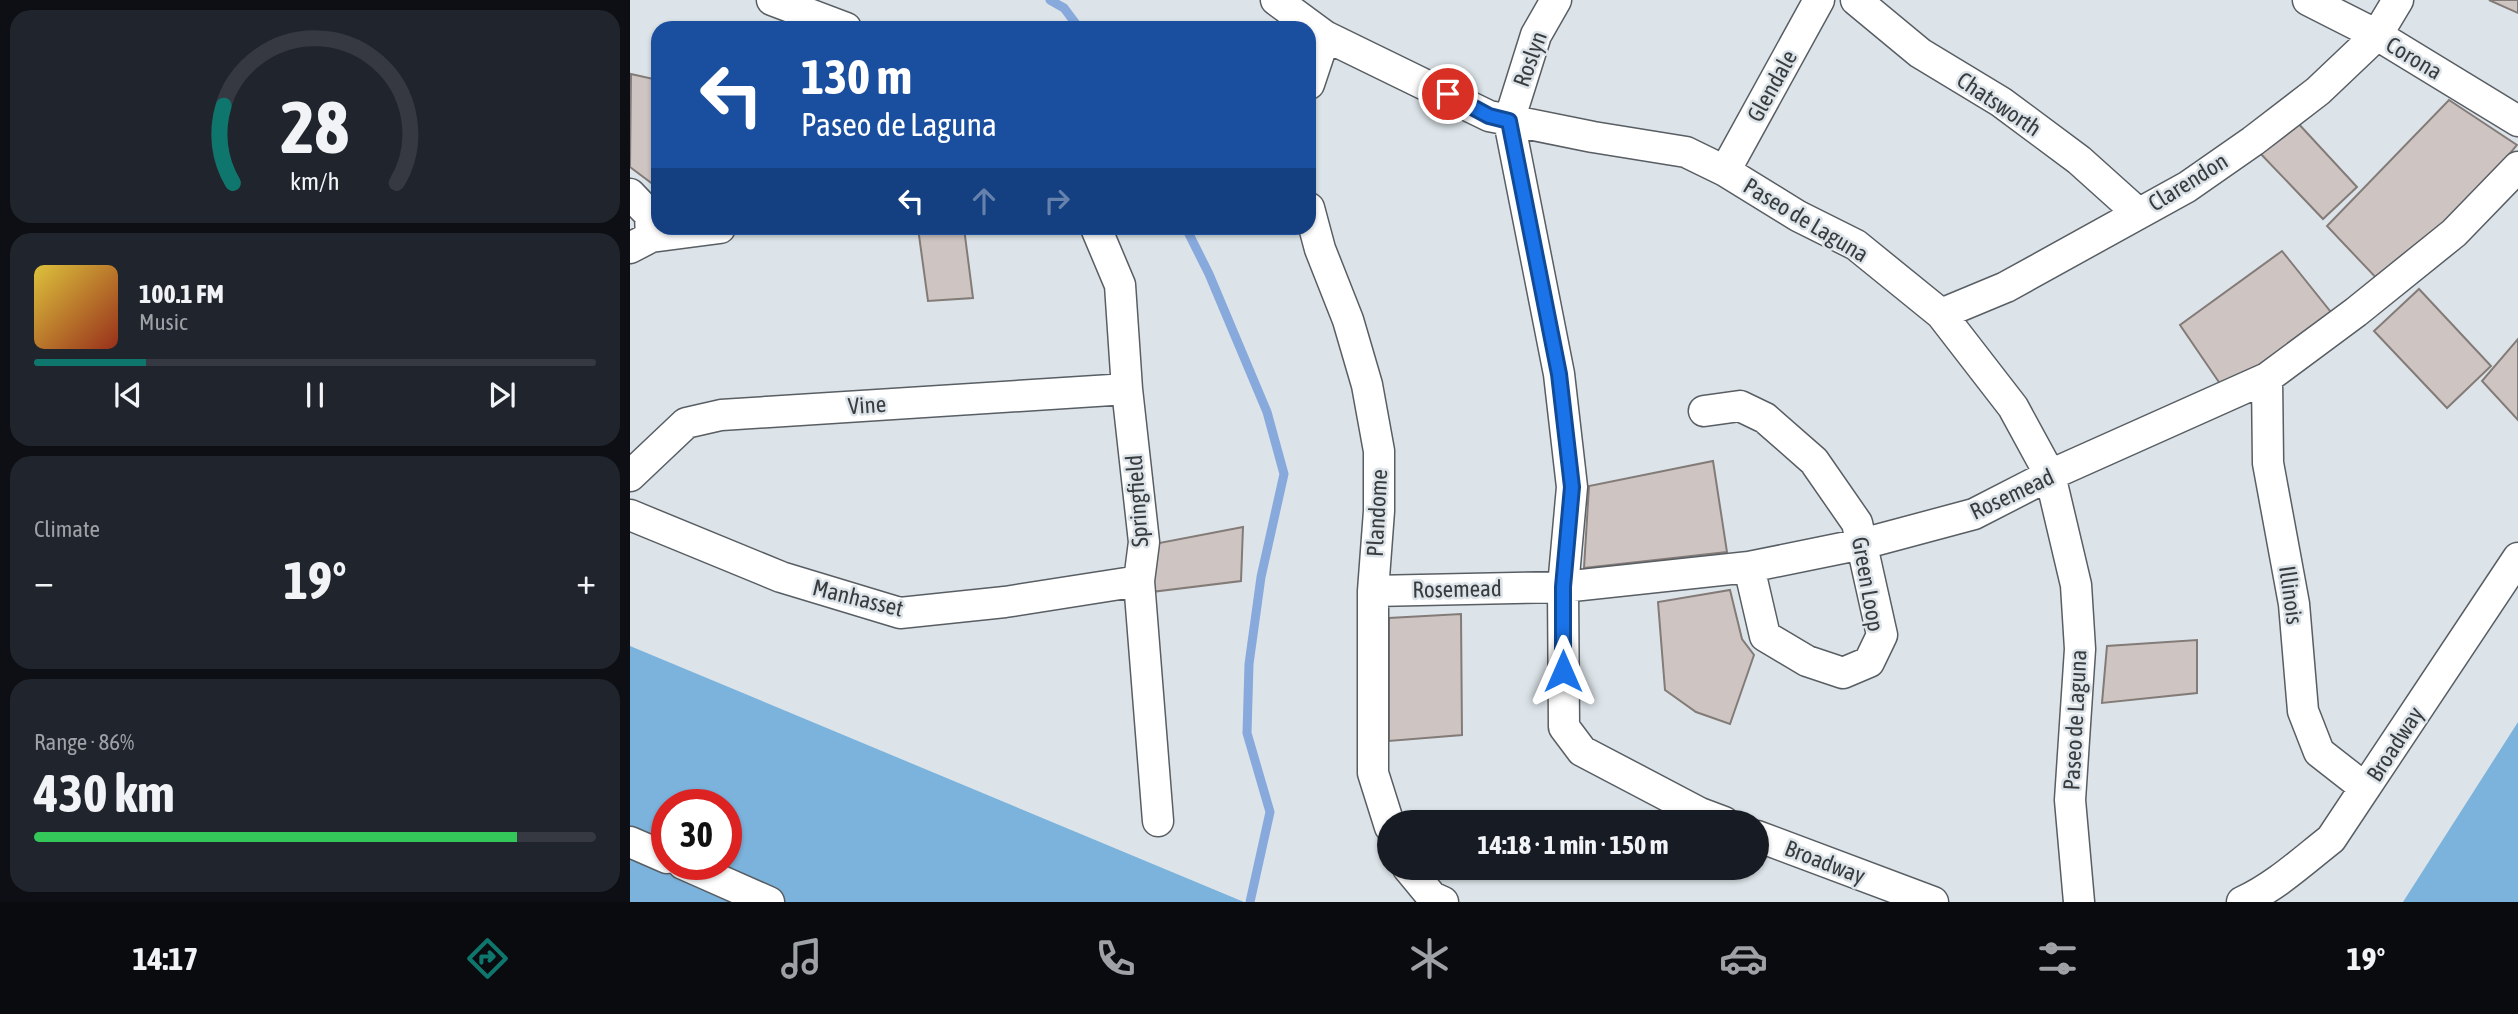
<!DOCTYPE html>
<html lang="en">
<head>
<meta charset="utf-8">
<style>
  :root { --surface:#171b24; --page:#20242c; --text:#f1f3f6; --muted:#9ea1a6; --line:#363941; --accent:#0f766e }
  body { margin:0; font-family:"Asap Condensed",sans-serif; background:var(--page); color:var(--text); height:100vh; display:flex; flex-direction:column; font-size:26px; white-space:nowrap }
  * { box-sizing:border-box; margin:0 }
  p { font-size:23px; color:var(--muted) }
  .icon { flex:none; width:38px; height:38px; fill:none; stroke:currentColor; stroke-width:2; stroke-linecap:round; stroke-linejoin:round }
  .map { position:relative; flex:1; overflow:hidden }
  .drawer { display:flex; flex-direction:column; gap:10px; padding:10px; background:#0d0f14; width:630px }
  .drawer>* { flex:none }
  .guide { position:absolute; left:21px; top:21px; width:665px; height:214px; border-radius:21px; box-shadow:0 2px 5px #0004; background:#1a4fa0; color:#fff; overflow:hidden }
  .speed { position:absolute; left:21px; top:789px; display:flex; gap:14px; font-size:35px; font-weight:700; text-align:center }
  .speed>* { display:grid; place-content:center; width:91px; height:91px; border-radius:50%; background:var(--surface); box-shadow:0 2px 5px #0004; line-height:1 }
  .speed .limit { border:10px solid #d22; background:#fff; color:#111 }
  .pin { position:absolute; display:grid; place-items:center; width:60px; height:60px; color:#fff; margin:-30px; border:4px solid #fff; border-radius:50%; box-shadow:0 2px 7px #0007 }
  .me { position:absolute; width:77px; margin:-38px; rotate:0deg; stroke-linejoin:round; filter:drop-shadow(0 0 5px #0008) }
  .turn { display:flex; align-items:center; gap:24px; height:147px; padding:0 35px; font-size:32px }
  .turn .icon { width:91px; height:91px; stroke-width:2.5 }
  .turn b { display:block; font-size:49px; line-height:60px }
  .lanes { display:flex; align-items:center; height:66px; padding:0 35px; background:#0003; justify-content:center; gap:35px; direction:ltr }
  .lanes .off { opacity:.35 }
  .big { font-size:52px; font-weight:700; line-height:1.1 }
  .drawer .widget { flex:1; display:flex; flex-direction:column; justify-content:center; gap:10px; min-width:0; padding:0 24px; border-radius:21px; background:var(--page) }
  .drawer .dial { align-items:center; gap:0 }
  .dial svg { height:182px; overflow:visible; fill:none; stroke:var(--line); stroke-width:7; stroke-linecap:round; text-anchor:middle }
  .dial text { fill:var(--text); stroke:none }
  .song { display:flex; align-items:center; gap:21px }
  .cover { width:84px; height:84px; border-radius:10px; background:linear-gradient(135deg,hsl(50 70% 55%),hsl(10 70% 35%)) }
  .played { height:7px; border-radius:4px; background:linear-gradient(90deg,var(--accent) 20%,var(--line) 20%) }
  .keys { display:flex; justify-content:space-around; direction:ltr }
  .heat { display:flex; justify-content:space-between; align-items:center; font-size:38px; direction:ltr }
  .charge { height:10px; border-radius:5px; background:linear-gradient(90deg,#34c759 86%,var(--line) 0) }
  .trip { position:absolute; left:747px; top:810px; width:392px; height:70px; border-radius:35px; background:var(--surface); box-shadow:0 2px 5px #0004; font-weight:700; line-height:70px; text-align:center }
  .tabs { display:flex; height:112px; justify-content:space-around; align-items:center; background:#090b0e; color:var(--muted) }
  .tabs .icon { width:49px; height:49px }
  .tabs .selected { color:var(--accent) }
  .tabs b { font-size:32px; color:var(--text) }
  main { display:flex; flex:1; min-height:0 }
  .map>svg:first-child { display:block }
  .forest { fill:#7cb3dc; fill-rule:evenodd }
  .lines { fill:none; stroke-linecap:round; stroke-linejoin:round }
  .stream { stroke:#88a9dc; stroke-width:9 }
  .building { fill:#cec5c2; stroke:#837b78; stroke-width:2 }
  .minor-casing { stroke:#585e63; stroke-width:33 }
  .minor { stroke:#fff; stroke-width:30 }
  .route-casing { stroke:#114b97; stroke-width:18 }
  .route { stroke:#1a73e8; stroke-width:12 }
  .labels { text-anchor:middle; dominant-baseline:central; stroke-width:5; stroke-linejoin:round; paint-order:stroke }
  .street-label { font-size:23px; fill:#393c3f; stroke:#dce4e9 }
</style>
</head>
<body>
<main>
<section class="drawer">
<div class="widget dial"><svg viewBox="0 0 100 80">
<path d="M14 69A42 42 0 1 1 86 69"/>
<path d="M14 69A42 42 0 0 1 10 35" stroke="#0f766e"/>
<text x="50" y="56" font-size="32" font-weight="700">28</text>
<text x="50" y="72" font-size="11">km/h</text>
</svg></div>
<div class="widget">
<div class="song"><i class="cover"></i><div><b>100.1 FM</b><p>Music</p></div></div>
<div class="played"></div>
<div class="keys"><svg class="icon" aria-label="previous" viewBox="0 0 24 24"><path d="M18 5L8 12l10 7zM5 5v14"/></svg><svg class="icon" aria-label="pause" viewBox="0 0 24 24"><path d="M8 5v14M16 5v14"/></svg><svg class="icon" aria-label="next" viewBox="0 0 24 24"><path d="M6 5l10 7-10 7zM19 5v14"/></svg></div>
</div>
<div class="widget"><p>Climate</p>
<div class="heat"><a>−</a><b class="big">19°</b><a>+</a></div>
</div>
<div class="widget"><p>Range · 86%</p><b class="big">430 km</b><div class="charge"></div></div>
</section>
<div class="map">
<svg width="1888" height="902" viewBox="0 0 1888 902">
  <rect width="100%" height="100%" fill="#dce4e9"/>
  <!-- forest -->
  <path class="forest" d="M0,646L614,902H0ZM37,805H96V864H37Z
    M1888,722V902H1773Z"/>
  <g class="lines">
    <!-- stream -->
    <path class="stream" d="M420,0L434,8L449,28
      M556,228L579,274L637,412L654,474L631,577L619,664L617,733L640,812L620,902"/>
  </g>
  <!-- building -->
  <path class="building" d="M1859,0H1888V13Z
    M1,74L28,80V188L0,167Z
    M1819,100L1887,145L1823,222L1751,283L1697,226Z
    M1666,121L1727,187L1693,219L1628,151Z
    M288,228H334L343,298L298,301Z
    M1652,251L1708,321L1595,391L1550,325Z
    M1789,289L1861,366L1817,408L1744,331Z
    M1888,339V420L1852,381Z
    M1083,461L1097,552L954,568L959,486Z
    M613,527L611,581L521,592L524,544Z
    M1100,590L1112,639L1124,655L1100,724L1066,712L1035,690L1028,602Z
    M831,614L832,735L759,741V618Z
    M1567,640V693L1472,703L1477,646Z"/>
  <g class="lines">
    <!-- minor casing -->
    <g class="minor-casing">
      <path id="minor" d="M142,0L216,28
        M646,0L695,36L859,116L963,137L1056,152L1095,171L1168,216L1226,245L1311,314L1383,407L1420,475L1446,585L1450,649L1440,800L1449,902
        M926,0L906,35L879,121L929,374L942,487L933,587L934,727L952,751L1070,813L1094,822
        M1226,0L1290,53L1371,102L1449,160L1508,213
        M1678,0L1747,35L1888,121
        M679,84L695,36
        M1095,171L1189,0
        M0,194L20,215L21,237
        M679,208L690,249L718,320L737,385L749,451V511L743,591V773L760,827
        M466,228L490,285L497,389L514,542L509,581L528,821
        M0,248L21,237L90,228
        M1311,314L1376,287L1557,187L1623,141L1688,91L1747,35L1768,0
        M1637,378L1638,463L1664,604L1673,711L1689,752L1735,788
        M1074,411L1110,406L1135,418L1184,461L1227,523L1252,635L1239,662L1213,673L1177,661L1135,636L1119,567
        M0,476L56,423L91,415L497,389
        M0,515L151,577L270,613L375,602L509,581
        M743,591L933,587L1119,567L1232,544L1344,514L1420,475L1637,378L1726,312L1824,233L1888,167
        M1127,836L1303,902
        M0,842L37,858
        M53,864L139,902
        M778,868L802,897L813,902
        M1612,902C1645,887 1673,861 1701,839L1888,558"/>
    </g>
    <!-- minor -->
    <use href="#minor" class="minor"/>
  </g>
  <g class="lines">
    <!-- route casing -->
    <g class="route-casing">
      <path id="route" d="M818,94L859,116L879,121L929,374L942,487L933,587V671"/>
    </g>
    <!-- route -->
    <use href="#route" class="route"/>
  </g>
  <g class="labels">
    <!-- street labels -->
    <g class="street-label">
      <text transform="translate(1784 58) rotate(31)">Corona</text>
      <text transform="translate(900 59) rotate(-70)">Roslyn</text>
      <text transform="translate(1142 86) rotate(-61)">Glendale</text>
      <text transform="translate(1369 104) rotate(34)">Chatsworth</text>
      <text transform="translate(1558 182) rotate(-32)">Clarendon</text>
      <text transform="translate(1176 220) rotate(31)">Paseo de Laguna</text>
      <text transform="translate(237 405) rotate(-4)">Vine</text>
      <text transform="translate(1382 494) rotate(-25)">Rosemead</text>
      <text transform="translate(507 501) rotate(-94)">Springfield</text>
      <text transform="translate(747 513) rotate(-87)">Plandome</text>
      <text transform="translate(1238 584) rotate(80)">Green Loop</text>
      <text transform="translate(827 589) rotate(-1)">Rosemead</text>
      <text transform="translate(1661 595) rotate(82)">Illinois</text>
      <text transform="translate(228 598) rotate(14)">Manhasset</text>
      <text transform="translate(1445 720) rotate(-87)">Paseo de Laguna</text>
      <text transform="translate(1765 744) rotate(-57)">Broadway</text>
      <text transform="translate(1195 862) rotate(21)">Broadway</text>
    </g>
  </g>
</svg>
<div class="speed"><div class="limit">30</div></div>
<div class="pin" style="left:818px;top:94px;background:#d93025"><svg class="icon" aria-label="arrive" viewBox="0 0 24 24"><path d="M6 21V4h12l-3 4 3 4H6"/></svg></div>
<svg class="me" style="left:933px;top:671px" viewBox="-20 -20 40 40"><path d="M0-17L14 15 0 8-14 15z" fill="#1a73e8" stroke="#fff" stroke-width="4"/></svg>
<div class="trip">14:18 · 1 min · 150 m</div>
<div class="guide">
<div class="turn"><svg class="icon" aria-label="left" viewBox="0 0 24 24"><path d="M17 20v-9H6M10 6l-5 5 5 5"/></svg><div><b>130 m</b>Paseo de Laguna</div></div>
<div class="lanes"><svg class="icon" aria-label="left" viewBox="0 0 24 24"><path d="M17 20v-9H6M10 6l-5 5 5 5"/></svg><svg class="icon off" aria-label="ahead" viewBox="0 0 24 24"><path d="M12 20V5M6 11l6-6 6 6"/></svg><svg class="icon off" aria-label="right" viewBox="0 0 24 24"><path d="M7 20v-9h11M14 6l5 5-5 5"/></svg></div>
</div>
</div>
</main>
<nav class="tabs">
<b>14:17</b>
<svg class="icon selected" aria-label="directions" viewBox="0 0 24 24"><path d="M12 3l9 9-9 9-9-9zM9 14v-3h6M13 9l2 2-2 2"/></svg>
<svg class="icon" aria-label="music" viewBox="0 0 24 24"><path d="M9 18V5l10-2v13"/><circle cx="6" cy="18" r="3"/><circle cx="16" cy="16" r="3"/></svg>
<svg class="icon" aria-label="phone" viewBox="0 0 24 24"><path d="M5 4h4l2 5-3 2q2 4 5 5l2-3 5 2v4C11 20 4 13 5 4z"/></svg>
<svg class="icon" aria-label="climate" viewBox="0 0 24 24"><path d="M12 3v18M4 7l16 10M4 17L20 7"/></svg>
<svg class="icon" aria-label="car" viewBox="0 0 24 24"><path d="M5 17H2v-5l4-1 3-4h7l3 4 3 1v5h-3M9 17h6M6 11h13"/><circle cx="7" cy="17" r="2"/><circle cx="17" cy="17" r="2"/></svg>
<svg class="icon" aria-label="filters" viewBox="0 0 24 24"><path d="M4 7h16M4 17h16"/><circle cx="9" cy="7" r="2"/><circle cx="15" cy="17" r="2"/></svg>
<b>19°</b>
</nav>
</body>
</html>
